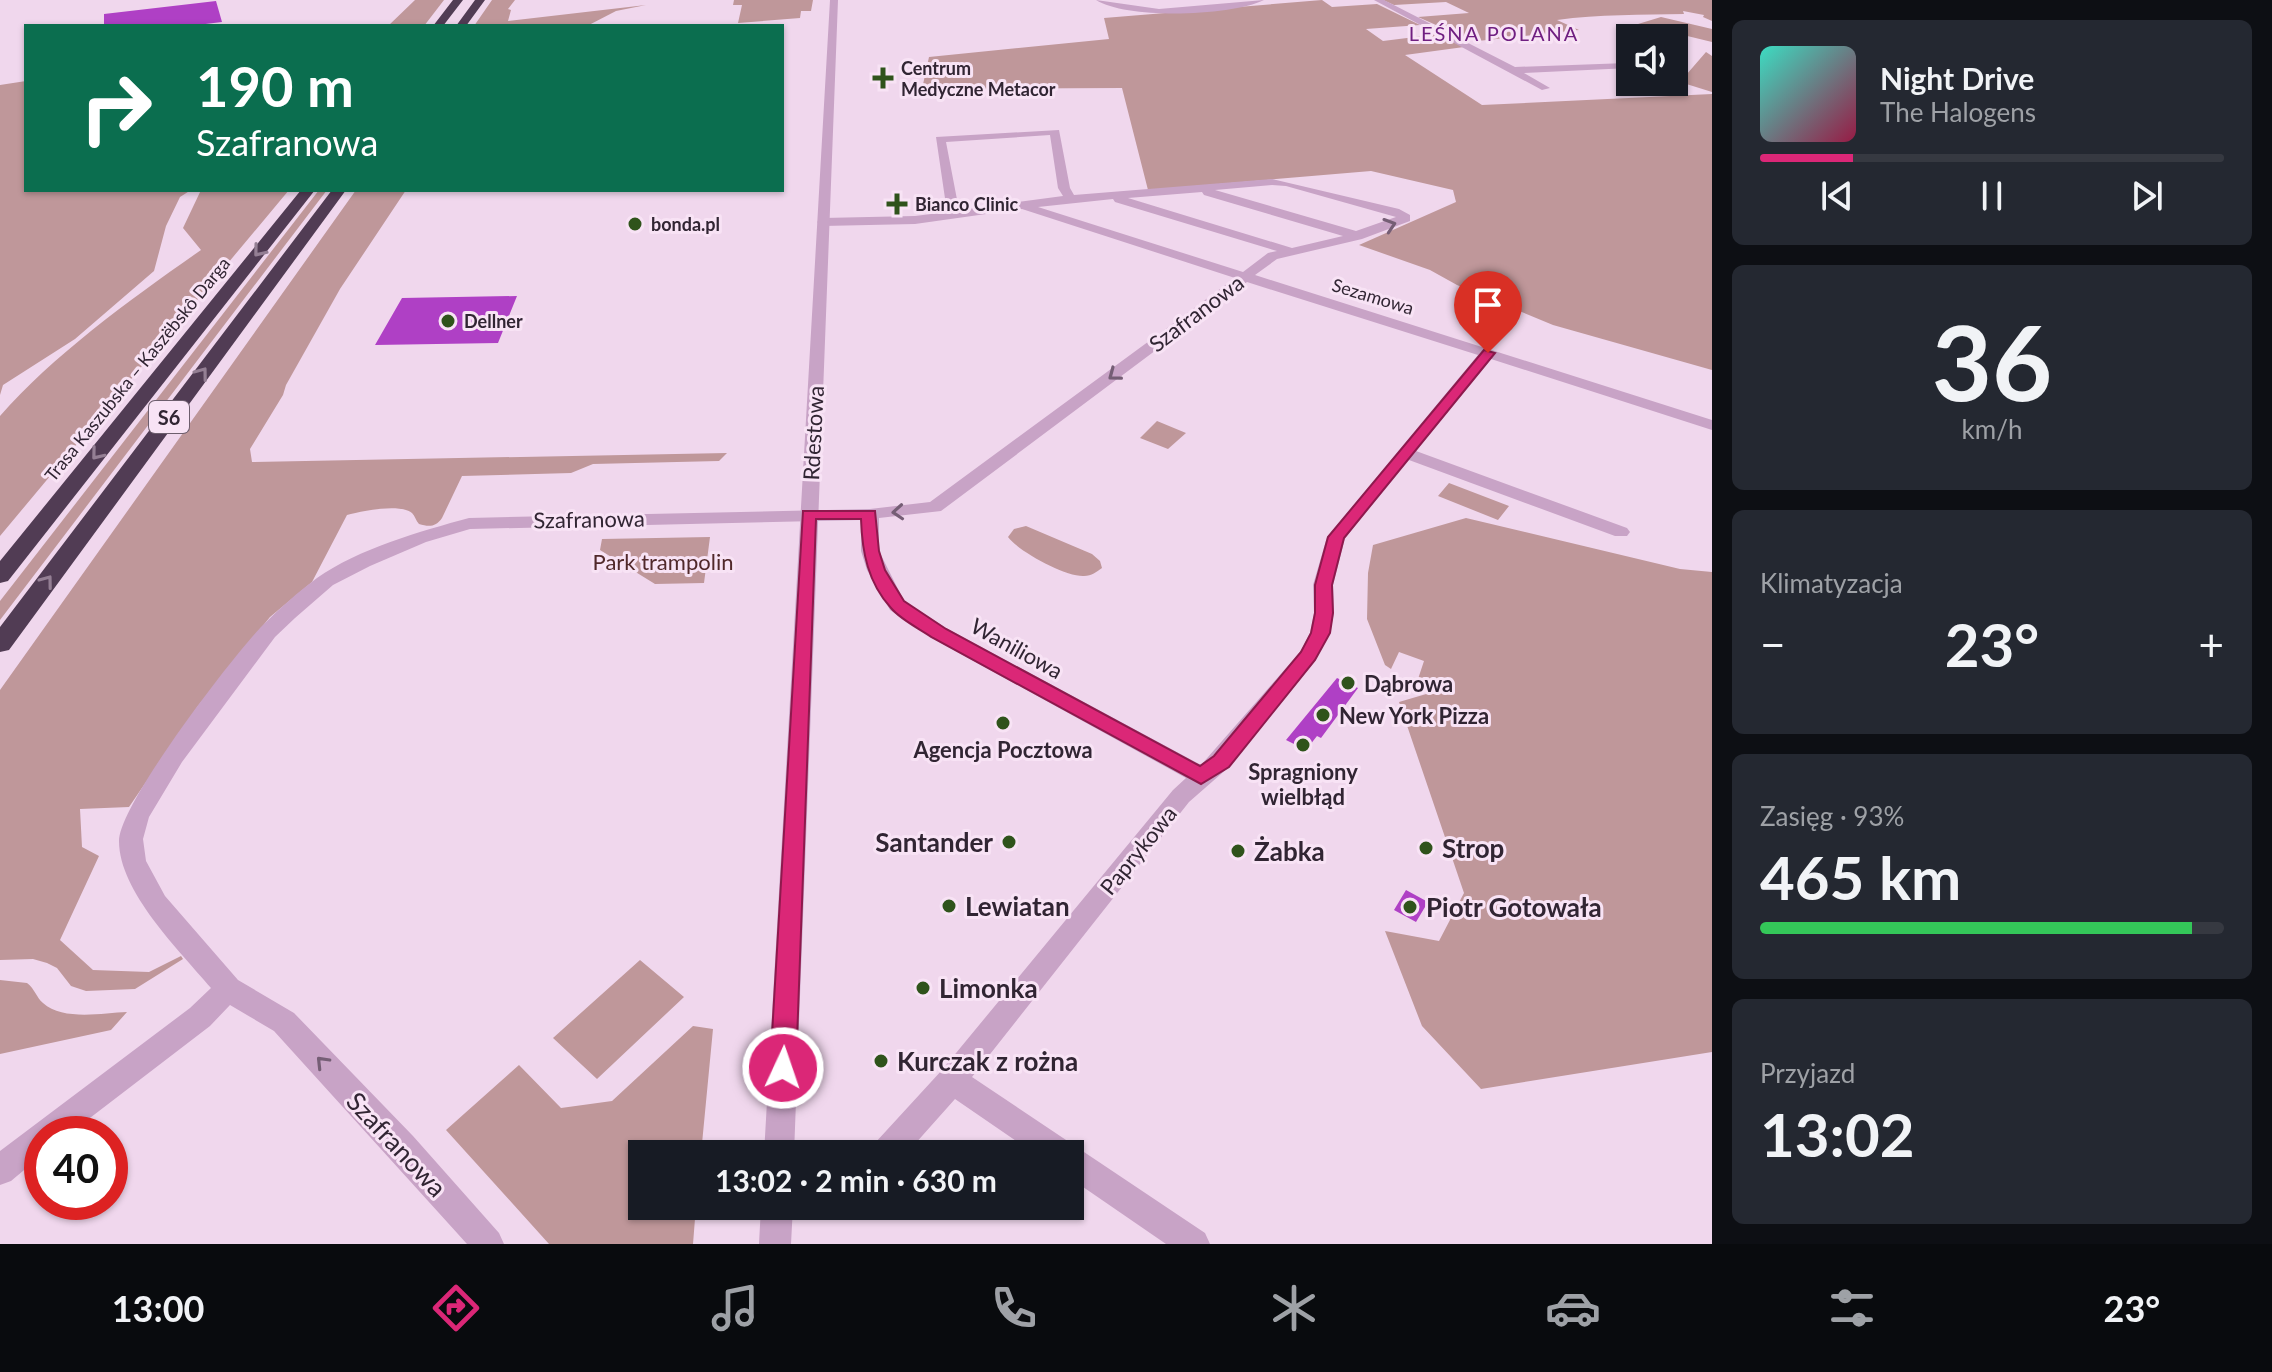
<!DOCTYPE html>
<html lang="pl">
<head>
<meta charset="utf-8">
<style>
  :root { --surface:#171b24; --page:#242831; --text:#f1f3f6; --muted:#9ea1a6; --line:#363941; --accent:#db2777 }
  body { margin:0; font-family:Lato,sans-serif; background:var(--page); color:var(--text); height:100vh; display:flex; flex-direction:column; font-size:30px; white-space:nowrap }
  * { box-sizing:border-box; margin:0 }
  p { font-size:26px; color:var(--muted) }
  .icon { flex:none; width:44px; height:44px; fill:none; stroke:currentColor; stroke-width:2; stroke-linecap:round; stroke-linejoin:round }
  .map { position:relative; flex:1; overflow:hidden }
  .drawer { display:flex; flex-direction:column; gap:20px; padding:20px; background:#0d0f14; width:560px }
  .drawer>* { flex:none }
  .banner { position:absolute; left:24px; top:24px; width:760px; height:168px; border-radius:0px; box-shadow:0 2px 6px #0004; background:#0b6e4f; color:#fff; overflow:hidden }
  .controls { position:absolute; left:1616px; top:24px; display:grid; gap:16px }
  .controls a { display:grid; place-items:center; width:72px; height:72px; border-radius:0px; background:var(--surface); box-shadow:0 2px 6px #0004; font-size:40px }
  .speed { position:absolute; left:24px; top:1116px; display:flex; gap:16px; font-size:40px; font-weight:700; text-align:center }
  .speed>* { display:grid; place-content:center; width:104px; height:104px; border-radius:50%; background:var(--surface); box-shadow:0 2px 6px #0004; line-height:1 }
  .speed .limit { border:12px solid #d22; background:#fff; color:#111 }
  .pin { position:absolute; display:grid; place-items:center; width:68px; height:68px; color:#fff; margin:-82px -34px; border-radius:50% 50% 50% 0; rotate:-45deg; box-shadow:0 0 8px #0007 }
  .pin .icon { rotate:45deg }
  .me { position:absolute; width:88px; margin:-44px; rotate:3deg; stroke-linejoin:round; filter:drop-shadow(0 0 6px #0008) }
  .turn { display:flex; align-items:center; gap:28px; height:168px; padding:0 40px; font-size:36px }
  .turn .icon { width:104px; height:104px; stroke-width:2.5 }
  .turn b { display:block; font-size:56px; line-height:68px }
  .big { font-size:60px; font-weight:700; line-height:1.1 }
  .drawer .widget { flex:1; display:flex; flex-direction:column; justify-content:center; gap:12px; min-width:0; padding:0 28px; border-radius:12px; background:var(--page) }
  .drawer .dial { align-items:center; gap:0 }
  .dial b { font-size:104px; line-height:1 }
  .song { display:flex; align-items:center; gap:24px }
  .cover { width:96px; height:96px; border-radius:12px; background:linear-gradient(135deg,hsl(170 70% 55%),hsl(340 70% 35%)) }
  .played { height:8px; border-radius:4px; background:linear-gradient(90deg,var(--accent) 20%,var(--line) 20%) }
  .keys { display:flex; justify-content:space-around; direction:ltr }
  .heat { display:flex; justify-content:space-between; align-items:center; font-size:44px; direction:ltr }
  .charge { height:12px; border-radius:6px; background:linear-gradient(90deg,#34c759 93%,var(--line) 0) }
  .trip { position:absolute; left:628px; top:1140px; width:456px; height:80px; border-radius:0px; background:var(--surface); box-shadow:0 2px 6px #0004; font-weight:700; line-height:80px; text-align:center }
  .dock { display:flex; height:128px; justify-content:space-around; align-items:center; background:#090b0e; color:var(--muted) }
  .dock .icon { width:56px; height:56px }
  .dock .on { color:var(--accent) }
  .dock b { font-size:36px; color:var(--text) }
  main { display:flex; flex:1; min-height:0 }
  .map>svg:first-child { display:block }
  .green { fill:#bf979a }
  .building { fill:#af40c5 }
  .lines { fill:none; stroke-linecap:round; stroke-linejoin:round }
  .minor { fill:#c8a3c6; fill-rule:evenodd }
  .tertiary { fill:#c8a3c6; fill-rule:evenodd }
  .motorway { fill:#513c54; fill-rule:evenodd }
  .oneway { stroke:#755e75 }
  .oneway2 { stroke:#947f94 }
  .route { fill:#db2777; stroke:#8e194d; stroke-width:2 }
  .poi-dot { fill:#2f531b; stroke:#f8e3f5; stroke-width:3 }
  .labels { text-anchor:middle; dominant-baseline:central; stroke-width:6; stroke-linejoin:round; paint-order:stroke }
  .far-poi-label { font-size:18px; font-weight:bold; fill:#312533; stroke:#f8e3f5; text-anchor:start }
  .far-street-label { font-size:18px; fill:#312533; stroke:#f8e3f5 }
  .far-neighbourhood-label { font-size:20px; letter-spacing:2px; fill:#701f81; stroke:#f8e3f5 }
  .shield { fill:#f8e3f5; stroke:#6d5e6d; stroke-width:2 }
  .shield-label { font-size:20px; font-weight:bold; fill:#312533 }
  .street-label { font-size:22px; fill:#312533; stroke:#f8e3f5 }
  .park-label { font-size:22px; fill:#51292b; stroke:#f8e3f5 }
  .poi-label { font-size:22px; font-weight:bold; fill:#312533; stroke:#f8e3f5; text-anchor:start }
  .near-poi-label { font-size:26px; font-weight:bold; fill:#312533; stroke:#f8e3f5; text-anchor:start }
  .near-street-label { font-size:26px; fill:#312533; stroke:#f8e3f5 }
</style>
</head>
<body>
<main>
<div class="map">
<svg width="1712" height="1244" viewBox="0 0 1712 1244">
  <rect width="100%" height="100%" fill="#f0d7ed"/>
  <!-- green -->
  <path class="green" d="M415,0H444L424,26H388Z
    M492,0H515L508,9L511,10L508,21L646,5L616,11L587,26H474Z
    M734,0H813L811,11H801L800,18L738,23L742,5H733Z
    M1322,0L1332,7L1377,4L1420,25L1366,29L1383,41L1439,34L1464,47L1405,55L1482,105L1712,94V370L1553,325L1457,285L1430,270L1359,245L1456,202L1453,190L1371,171L1148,190L1122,88L922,89L929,57L1109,39L1104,18Z
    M1383,0H1712V21L1703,17L1704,15L1683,11L1684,14C1642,15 1599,14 1557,20L1579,30L1478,41L1452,33L1458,31L1445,29L1418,17L1469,13L1446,2L1394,5Z
    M1661,17L1712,29V42L1638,24Z
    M1706,52L1712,56V92L1680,82Z
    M26,81V190H191L180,197L166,226L154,271L75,339L3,385L0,395V85Z
    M201,190H289L0,536V416C53,355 135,296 201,250L183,228Z
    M319,190H327L0,620V601Z
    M356,190H406L340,289L286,385L283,395L250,449L252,462L727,453L719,461L593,464L571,473L462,476L442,518C436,527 429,527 419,524C416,521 415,516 412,513C400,503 361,511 347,515L312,582L270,617L198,706L129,807L80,809L82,847L99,856L60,940L93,970L149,972L181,956L183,959L135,989L86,991L71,986L57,968L47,963L33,959L0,960V690Z
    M1157,421L1186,433L1168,449L1140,438Z
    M1449,483L1509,506L1498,520L1438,496Z
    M1466,518L1680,569L1712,572V1052L1481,1089L1422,1026L1385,931L1439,941L1464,893L1399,702L1433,692L1418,679L1424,661L1399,652L1391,669L1385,665L1367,619L1368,573L1373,545Z
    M1026,526L1092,554L1100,561L1102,568C1096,572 1092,576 1084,576C1066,577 1019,552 1008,537L1014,529Z
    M710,537L704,583L655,584L600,550L602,539Z
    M640,960L684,997L597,1079L553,1038Z
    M0,980L27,983C35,989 36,997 43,1003C63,1021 102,1013 127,1012L111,1030L0,1054Z
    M693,1026L713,1029L701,1154H642V1206H696L693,1244H549L446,1130L519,1065L561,1108L612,1101Z"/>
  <!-- building -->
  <path class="building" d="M216,1L222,22L189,26H104V14Z
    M517,296L498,343L375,345L402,298Z
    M1337,678L1358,688L1321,738L1317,736L1306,750L1286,740Z
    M1406,890L1428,902L1416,922L1394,910Z"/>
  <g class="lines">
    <!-- minor -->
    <path class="minor" d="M1096,0L1159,9L1264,0C1231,16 1128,20 1096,0Z
      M1374,0H1384L1515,67L1627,63L1630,68L1524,73L1550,88L1542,90Z
      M1059,130L1070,188L1074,195L1272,179L1399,209L1410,215V221L1362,239L1277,259L1255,275L1712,420V430L1491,359L1416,451L1627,528L1630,532L1627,536H1615L1409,460L1345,538L1333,585L1334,613L1330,633L1315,661L1229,767L1189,802L972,1077L1205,1233L1210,1244H1166L1070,1178V1154H1035L955,1099L906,1154H871L875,1143L942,1070L1173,790L1186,778L932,638L890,610L867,570L861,551V520L470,529L426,542L370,566L333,585L295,618L275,637L182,762L149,817L143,839L146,861L165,896L238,980L294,1013L413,1136L499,1233L504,1244H467L274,1031L230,1005L210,1026L69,1134H42V1155L11,1181L0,1185V1151L190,1008L211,988C180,951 119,892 119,841C119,804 232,657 262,626C279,609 298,592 317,578C358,549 421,531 469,518L870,509L930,502L1235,278L1022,209L915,224L823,226L817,222L823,218L915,216L947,212L936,137ZM1050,135L1058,188L1063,196L959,210L946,142ZM1272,185L1286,186L1396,217L1356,231L1215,190ZM1202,192L1204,195L1343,236L1292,248L1128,198ZM1113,199L1115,202L1277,251L1268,253L1243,272L1038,207ZM1247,282L1478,355L1327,537L1313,585L1314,613L1310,633L1300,652L1201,765L946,628L904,601L879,551V518L941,511Z"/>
    <!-- tertiary -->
    <path class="tertiary" d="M830,0H838L794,1154H764Z
      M761,1206H793L791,1244H759Z"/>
    <!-- motorway -->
    <path class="motorway" d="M453,0H463L443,26H433Z
      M475,0H485L466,26H456Z
      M301,190H315L8,581L0,583V561Z
      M332,190H346L9,650L0,652V627Z"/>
  </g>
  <!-- one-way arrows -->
  <defs><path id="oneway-chevron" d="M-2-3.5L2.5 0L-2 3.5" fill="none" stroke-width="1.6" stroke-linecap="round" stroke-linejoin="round" transform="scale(2)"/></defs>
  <g class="oneway">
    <use href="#oneway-chevron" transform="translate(1390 225) rotate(-18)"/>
    <use href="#oneway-chevron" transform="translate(1114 375) rotate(143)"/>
    <use href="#oneway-chevron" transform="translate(898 512) rotate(176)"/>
    <use href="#oneway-chevron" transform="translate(322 1062) rotate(-134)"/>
  </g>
  <g class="oneway2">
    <use href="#oneway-chevron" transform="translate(259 251) rotate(129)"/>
    <use href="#oneway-chevron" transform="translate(202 373) rotate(-53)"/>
    <use href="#oneway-chevron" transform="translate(97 454) rotate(129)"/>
    <use href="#oneway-chevron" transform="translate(47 581) rotate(-53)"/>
  </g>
  <!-- route -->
  <path class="route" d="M1484,350L1495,353L1344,538L1332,585L1333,613L1330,633L1315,660L1229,767L1201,784L933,638C920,629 901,620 891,608C868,583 862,552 861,519H816L796,1068L792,1077L783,1080L774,1077L770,1068L803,511H875L879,551L885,570L904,601L946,629L1200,766L1214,756L1301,652L1311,633L1315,613V585L1328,537Z"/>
  <!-- markers -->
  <g class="poi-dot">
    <path d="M879 66h8v8h8v8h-8v8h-8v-8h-8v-8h8z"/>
    <path d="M893 192h8v8h8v8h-8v8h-8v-8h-8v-8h8z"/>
    <circle cx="635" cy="224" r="8"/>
    <circle cx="448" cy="321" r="8"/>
    <circle cx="1348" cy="683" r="8"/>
    <circle cx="1323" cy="715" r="8"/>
    <circle cx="1003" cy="723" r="8"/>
    <circle cx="1303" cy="745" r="8"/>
    <circle cx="1009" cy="842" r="8"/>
    <circle cx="1426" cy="848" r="8"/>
    <circle cx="1238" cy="851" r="8"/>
    <circle cx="949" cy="906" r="8"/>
    <circle cx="1410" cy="907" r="8"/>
    <circle cx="923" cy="988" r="8"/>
    <circle cx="881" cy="1061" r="8"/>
  </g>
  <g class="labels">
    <!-- far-poi labels -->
    <g class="far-poi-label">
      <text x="901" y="68">Centrum<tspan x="901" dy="21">Medyczne Metacor</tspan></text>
      <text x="915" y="204">Bianco Clinic</text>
      <text x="651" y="224">bonda.pl</text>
      <text x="464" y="321">Dellner</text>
    </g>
    <!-- far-street labels -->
    <g class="far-street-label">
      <text transform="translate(1373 296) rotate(17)">Sezamowa</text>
      <text transform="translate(137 369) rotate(-51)">Trasa Kaszubska – Kaszëbskô Darga</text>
    </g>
    <!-- far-neighbourhood labels -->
    <g class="far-neighbourhood-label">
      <text x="1494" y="33">LEŚNA POLANA</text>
    </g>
    <!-- shield labels -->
    <rect class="shield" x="149" y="401" width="40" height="32" rx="6"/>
    <g class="shield-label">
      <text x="169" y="417">S6</text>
    </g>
    <!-- street labels -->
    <g class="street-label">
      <text transform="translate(1196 313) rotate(-37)">Szafranowa</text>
      <text transform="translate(813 433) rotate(-87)">Rdestowa</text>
      <text transform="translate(589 519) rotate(-1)">Szafranowa</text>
      <text transform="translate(1017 648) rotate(29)">Waniliowa</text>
      <text transform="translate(1138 850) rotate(-51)">Paprykowa</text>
    </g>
    <!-- park labels -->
    <g class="park-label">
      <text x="663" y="561">Park trampolin</text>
    </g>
    <!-- poi labels -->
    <g class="poi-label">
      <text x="1364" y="683">Dąbrowa</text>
      <text x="1339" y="715">New York Pizza</text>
      <text x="1003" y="749" text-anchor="middle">Agencja Pocztowa</text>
      <text x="1303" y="771" text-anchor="middle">Spragniony<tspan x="1303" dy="25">wielbłąd</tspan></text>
    </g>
    <!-- near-poi labels -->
    <g class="near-poi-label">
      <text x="993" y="842" text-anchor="end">Santander</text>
      <text x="1442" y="848">Strop</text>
      <text x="1254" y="851">Żabka</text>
      <text x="965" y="906">Lewiatan</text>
      <text x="1426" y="907">Piotr Gotowała</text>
      <text x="939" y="988">Limonka</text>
      <text x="897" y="1061">Kurczak z rożna</text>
    </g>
    <!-- near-street labels -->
    <g class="near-street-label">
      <text transform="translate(397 1144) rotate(47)">Szafranowa</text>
    </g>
  </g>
</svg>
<div class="controls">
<a><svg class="icon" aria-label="sound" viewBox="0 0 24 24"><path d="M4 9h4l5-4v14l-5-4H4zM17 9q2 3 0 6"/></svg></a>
</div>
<div class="speed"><div class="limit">40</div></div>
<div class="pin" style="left:1488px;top:353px;background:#d93025"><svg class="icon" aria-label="arrive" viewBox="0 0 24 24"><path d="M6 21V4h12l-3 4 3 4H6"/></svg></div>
<svg class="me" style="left:783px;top:1068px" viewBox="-20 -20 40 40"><circle r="17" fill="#db2777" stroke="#fff" stroke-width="3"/><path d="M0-11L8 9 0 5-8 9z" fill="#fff"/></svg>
<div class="trip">13:02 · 2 min · 630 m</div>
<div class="banner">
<div class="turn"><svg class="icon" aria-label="right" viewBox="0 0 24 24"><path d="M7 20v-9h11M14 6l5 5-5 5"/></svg><div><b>190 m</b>Szafranowa</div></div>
</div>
</div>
<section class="drawer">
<div class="widget">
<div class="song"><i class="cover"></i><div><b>Night Drive</b><p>The Halogens</p></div></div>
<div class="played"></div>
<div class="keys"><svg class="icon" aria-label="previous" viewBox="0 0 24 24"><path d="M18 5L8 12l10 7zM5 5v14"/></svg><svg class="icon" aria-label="pause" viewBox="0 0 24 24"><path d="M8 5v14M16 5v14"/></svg><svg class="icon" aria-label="next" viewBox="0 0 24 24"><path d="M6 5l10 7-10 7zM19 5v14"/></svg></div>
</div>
<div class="widget dial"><b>36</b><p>km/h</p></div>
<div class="widget"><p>Klimatyzacja</p>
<div class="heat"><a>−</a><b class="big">23°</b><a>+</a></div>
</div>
<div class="widget"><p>Zasięg · 93%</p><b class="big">465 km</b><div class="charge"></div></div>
<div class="widget"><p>Przyjazd</p><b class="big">13:02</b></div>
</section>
</main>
<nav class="dock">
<b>13:00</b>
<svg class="icon on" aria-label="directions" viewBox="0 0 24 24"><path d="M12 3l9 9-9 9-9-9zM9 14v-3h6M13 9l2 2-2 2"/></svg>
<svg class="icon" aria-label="music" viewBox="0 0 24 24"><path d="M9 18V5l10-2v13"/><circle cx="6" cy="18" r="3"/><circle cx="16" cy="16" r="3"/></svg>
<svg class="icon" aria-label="phone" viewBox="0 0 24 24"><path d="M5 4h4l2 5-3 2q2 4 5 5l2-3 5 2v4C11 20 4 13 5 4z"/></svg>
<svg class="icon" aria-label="climate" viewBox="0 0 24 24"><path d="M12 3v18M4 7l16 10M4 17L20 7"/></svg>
<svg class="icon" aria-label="car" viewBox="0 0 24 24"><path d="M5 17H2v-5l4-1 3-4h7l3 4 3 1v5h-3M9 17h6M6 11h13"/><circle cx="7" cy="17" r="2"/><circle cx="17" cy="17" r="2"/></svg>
<svg class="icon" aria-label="filters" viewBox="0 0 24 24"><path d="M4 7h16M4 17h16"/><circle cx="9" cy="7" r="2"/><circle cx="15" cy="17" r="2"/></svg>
<b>23°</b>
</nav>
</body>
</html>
